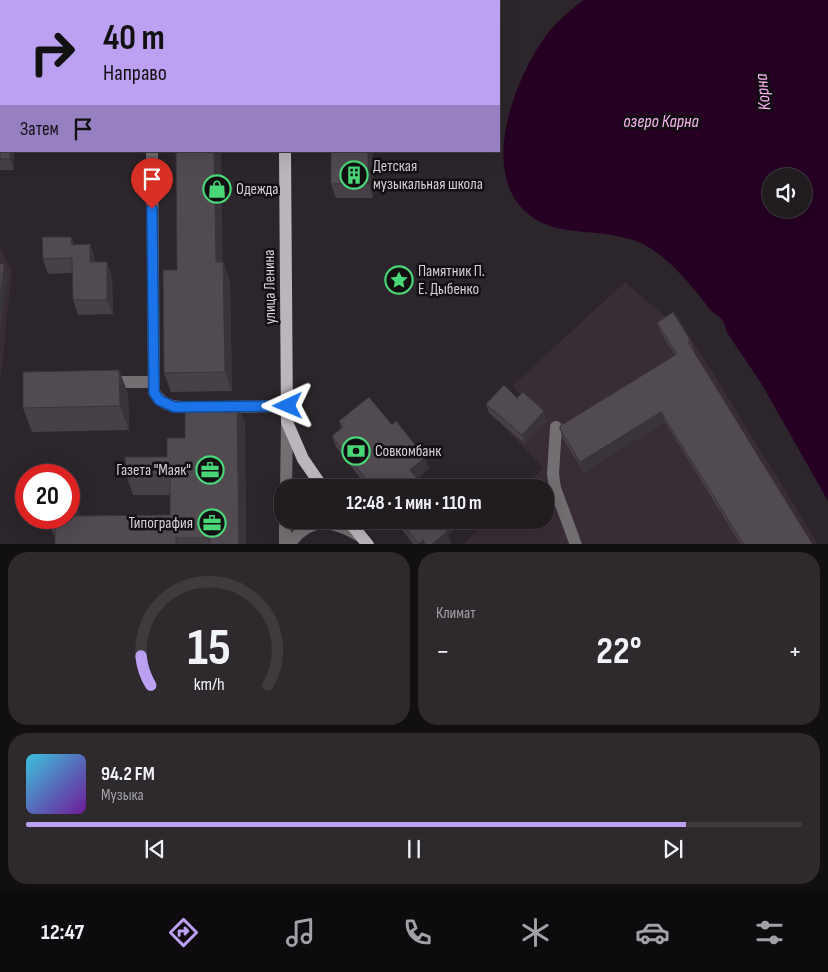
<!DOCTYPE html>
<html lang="ru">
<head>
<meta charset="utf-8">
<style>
  :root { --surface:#211c20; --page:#2d292d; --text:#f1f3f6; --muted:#a2a1a5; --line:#3e3a3e; --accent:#bca0f2 }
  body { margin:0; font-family:"Sofia Sans Condensed",sans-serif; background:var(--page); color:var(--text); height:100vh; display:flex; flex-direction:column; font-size:19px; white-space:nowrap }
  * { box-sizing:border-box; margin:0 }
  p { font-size:16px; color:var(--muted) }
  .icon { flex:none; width:28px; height:28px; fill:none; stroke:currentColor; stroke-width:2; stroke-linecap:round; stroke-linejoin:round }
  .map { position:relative; height:544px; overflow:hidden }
  .panel { display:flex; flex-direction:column; gap:8px; padding:8px; background:#120f12; flex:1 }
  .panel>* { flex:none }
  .top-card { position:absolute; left:0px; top:0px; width:500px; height:152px; box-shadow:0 5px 20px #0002,0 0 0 1px var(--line); background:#bca0f2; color:#111; overflow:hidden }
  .buttons { position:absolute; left:762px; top:168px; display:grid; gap:10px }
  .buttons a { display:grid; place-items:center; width:50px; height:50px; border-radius:50%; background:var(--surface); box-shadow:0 5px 20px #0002,0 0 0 1px var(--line); font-size:25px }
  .speed { position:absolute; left:15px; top:464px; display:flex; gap:10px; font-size:25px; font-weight:700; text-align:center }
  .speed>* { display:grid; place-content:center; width:65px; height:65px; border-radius:50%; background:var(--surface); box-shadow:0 5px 20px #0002,0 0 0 1px var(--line); line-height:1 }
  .speed .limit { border:8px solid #d22; background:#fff; color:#111 }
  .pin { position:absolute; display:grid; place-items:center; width:42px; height:42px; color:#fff; margin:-51px -21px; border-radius:50% 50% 50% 0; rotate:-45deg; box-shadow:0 0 5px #0007 }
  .pin .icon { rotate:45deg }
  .me { position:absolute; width:55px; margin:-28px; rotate:269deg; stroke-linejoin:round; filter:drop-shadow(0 0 4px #0008) }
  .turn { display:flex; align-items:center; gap:18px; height:105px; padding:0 20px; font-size:22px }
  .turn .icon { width:65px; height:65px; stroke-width:2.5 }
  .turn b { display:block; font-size:35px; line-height:42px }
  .then { display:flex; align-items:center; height:48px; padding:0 20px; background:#0003; gap:10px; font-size:19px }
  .big { font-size:38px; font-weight:700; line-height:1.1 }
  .panel .tile { flex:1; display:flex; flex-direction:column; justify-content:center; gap:8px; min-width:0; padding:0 18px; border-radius:20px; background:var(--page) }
  .panel .dial { align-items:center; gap:0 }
  .dial svg { height:130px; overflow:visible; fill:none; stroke:var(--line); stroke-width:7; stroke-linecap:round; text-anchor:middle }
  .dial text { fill:var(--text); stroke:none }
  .song { display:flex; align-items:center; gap:15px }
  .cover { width:60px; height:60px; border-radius:8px; background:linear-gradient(135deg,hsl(190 70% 55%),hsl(280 70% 35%)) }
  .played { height:5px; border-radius:2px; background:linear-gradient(90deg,var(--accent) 85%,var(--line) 85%) }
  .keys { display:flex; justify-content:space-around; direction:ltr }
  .heat { display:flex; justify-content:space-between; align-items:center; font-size:28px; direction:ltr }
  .panel .tiles { flex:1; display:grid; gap:8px; grid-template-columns:1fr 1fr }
  .tile:last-child { grid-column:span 2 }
  .trip { position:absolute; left:274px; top:479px; width:280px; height:50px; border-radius:20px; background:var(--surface); box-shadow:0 5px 20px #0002,0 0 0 1px var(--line); font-weight:700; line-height:50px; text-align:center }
  .dock { display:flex; height:80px; justify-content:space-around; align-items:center; background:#0d0b0d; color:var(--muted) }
  .dock .icon { width:35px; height:35px }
  .dock .active { color:var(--accent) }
  .dock b { font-size:22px; color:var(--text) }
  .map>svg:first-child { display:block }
  .built { fill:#382c36 }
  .water { fill:#250023; fill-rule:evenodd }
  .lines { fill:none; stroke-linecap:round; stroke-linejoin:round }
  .minor { stroke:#726e71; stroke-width:12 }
  .major { stroke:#bdb5bc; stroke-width:12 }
  .wall { fill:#474046 }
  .shaded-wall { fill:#393439 }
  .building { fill:#524a51; stroke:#393439 }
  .route-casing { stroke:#114b97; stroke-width:12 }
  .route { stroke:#1a73e8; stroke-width:9 }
  .labels { text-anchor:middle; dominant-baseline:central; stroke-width:5; stroke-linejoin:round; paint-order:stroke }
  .poi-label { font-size:16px; fill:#d5d0d5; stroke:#120f12; text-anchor:start }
  .street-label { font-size:16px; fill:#d5d0d5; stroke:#120f12 }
  .water-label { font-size:18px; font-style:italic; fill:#f8b3f0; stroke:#120f12 }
</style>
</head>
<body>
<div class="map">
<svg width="828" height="545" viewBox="0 0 828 545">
  <rect width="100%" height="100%" fill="#2c252b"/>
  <!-- built -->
  <path class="built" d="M0,248L12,271L0,383Z
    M625,282L669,320L677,315L818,544L462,545L488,520H545V488L523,487L543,468L502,425L525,399L512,386Z"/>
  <!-- water -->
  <path class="water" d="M583,0H828V501L761,383L726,331C726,317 714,316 707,306C693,286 664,253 641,243C630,238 617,236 605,234C581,231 557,232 535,219C476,181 512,85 543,40C553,24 569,12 583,0ZM771,176H804V209H771Z"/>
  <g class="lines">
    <!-- minor -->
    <path class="minor" d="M414,0V1
      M152,151L154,392C165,410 181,407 200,407
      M108,382H154
      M223,407L288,406
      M556,427L553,474L555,488L576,545
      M286,488L287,423
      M285,545V520
      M289,545C310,515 332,520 360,536"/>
    <!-- major -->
    <path class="major" d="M283,0V1
      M285,151L287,422L303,459L323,488
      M348,520L368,545"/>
  </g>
  <!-- wall -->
  <path class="wall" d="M104,0H240V1H105Z
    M320,0H389V1H320Z
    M0,64L1,151H14V170H0Z
    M176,151H221L222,262H223L230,281L232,391L171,392L164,373L177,270Z
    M331,151H373V198H336L331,184Z
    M440,151H452V153Z
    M71,237L74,245L90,244L95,259V262H107L112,276L113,314L78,315L73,300L72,273L48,274L43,259Z
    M657,323L690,340L694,350L693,351L813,545H741L665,422L584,472L563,439L560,429L675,355L661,333Z
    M119,370L128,394L129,430L32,432L23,408Z
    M517,398L547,420L525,444L489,413L486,404Z
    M339,421L392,425L429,468L417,479L424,488H368L336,447L332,436L341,428Z
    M245,423L246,545H55V539L49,522L81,516L170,515V495H133L126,474L167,457L185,438Z
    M394,520H460L458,521L460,525L448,535L451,543L449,545H414Z"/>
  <!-- shaded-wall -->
  <path class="shaded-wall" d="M10,151H14V170L10,159Z
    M214,151H221L223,281L216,262Z
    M368,151H373V198L368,183Z
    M90,244L95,259L96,277L90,262Z
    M107,262L112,276L113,314L107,300Z
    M223,262L230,281L232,391L225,372Z
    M4,264L8,274L1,332L0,328V301Z
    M119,370L128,394L129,430L120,406Z
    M237,403L245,423L246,545H239Z
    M544,411L547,420L525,444L522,435Z
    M661,412L665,422L584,472L580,462Z
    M425,457L429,468L414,481L410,470Z
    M74,497L81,517L74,516Z
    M448,520H460L458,521L460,525L448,535L451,543L449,545H431L441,525Z
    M423,540L425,545H419V544Z"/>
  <!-- building -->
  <path class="building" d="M37,0H99V1H37Z
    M121,0H235V1H126Z
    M320,0H371L372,1H320Z
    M0,64H1V151H10V159H0Z
    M176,151H214L216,262H223L225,372L164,373L163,270H177Z
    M331,151H368V183L331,184Z
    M42,237H71L72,245L90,244V262H107V300H73L72,258L43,259Z
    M0,263L4,264L0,301Z
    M673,312L690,340L688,342L813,545H744L661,412L580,462L560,429V426L677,354L657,323Z
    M119,370L120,406L23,408V372Z
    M504,385L517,398L523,392L544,411L522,435L486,404Z
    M369,397L392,425L396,421L425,457L410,470L424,488H373L332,436L343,427L339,421Z
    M185,403H237L239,545H210V538H176V545H55V522H49V518H69V497H74V516L170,515V475L126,474L125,457H167V438H185Z
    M399,520H448L441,525L447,532L431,545H426L423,540L419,544Z"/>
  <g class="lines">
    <!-- route casing -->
    <g class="route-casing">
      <path id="route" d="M152,209L154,392L159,400L174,407L288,406"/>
    </g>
    <!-- route -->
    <use href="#route" class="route"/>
  </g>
  <!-- icons -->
  <defs>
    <g id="building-ring" transform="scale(1.4375)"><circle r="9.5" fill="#120f12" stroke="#49d778" stroke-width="1.5"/><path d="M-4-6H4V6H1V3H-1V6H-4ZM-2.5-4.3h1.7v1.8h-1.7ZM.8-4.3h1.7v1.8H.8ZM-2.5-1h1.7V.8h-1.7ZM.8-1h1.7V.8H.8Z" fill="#49d778"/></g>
    <g id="shop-ring" transform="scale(1.4375)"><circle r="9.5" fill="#120f12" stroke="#49d778" stroke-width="1.5"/><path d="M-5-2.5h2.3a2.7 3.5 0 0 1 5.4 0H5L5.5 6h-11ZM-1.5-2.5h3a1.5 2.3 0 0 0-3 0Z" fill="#49d778"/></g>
    <g id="sight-ring" transform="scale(1.4375)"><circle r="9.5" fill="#120f12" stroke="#49d778" stroke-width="1.5"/><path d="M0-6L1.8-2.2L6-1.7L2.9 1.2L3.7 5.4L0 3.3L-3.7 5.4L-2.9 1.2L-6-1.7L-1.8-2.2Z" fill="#49d778"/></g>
    <g id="bank-ring" transform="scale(1.4375)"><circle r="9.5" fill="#120f12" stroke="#49d778" stroke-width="1.5"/><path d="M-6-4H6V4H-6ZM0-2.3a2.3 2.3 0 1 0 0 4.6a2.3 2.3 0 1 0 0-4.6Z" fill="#49d778"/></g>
    <g id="office-ring" transform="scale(1.4375)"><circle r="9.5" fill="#120f12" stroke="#49d778" stroke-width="1.5"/><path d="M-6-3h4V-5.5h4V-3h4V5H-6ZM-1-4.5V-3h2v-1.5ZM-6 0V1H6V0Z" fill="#49d778"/></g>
  </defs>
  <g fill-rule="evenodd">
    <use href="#building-ring" x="354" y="175"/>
    <use href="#shop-ring" x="217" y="189"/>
    <use href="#sight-ring" x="399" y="280"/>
    <use href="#bank-ring" x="356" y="451"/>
    <use href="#office-ring" x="210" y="470"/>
    <use href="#office-ring" x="212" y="523"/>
  </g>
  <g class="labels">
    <!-- poi labels -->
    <g class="poi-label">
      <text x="373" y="166">Детская<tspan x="373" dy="18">музыкальная школа</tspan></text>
      <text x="236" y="189">Одежда</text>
      <text x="418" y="271">Памятник П.<tspan x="418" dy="18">Е. Дыбенко</tspan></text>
      <text x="375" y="451">Совкомбанк</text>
      <text x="191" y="470" text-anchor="end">Газета "Маяк"</text>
      <text x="193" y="523" text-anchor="end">Типография</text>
    </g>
    <!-- street labels -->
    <g class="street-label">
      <text transform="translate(270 287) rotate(-91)">улица Ленина</text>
    </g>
    <!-- water labels -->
    <g class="water-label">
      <text transform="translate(763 92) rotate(-96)">Корна</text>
      <text x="661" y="121">озеро Карна</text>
    </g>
  </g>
</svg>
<div class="buttons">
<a><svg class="icon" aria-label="sound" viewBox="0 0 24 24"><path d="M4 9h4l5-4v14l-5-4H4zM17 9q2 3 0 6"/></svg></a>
</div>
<div class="speed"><div class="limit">20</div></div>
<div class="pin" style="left:152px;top:209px;background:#d93025"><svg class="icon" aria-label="arrive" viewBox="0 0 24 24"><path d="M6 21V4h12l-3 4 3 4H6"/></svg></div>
<svg class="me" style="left:288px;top:406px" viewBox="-20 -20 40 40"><path d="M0-17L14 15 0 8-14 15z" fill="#1a73e8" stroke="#fff" stroke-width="4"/></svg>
<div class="trip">12:48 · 1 мин · 110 m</div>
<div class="top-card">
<div class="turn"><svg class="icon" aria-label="right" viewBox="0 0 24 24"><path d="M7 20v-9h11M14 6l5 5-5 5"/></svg><div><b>40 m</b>Направо</div></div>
<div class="then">Затем<svg class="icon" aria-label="arrive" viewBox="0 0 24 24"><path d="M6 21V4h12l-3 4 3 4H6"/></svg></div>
</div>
</div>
<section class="panel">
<div class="tiles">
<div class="tile dial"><svg viewBox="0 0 100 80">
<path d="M14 69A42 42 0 1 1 86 69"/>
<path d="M14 69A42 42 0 0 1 8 51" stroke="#bca0f2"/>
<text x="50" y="56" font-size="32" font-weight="700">15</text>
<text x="50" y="72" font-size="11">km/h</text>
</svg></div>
<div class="tile"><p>Климат</p>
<div class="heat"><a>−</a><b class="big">22°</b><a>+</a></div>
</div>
<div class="tile">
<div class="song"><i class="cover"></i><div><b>94.2 FM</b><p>Музыка</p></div></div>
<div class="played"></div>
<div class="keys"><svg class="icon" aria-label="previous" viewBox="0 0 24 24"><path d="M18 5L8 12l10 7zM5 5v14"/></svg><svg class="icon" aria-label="pause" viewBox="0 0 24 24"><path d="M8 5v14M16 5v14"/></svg><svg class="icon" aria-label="next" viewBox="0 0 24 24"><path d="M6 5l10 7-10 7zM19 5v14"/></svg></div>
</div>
</div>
</section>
<nav class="dock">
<b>12:47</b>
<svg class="icon active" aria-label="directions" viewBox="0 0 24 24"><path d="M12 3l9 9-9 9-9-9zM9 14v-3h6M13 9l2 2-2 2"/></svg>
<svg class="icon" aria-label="music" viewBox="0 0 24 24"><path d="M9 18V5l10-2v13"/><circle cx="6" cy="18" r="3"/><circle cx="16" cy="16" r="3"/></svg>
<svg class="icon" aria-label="phone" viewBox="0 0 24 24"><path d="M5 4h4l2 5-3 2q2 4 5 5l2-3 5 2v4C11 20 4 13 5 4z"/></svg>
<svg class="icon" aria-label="climate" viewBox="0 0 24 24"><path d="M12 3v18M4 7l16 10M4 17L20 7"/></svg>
<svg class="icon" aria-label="car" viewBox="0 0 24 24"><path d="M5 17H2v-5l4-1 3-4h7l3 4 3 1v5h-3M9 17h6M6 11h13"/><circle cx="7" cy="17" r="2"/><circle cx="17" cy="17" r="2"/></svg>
<svg class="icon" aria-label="filters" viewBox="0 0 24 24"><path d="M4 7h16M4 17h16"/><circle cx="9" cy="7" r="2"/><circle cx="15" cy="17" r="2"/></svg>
</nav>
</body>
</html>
